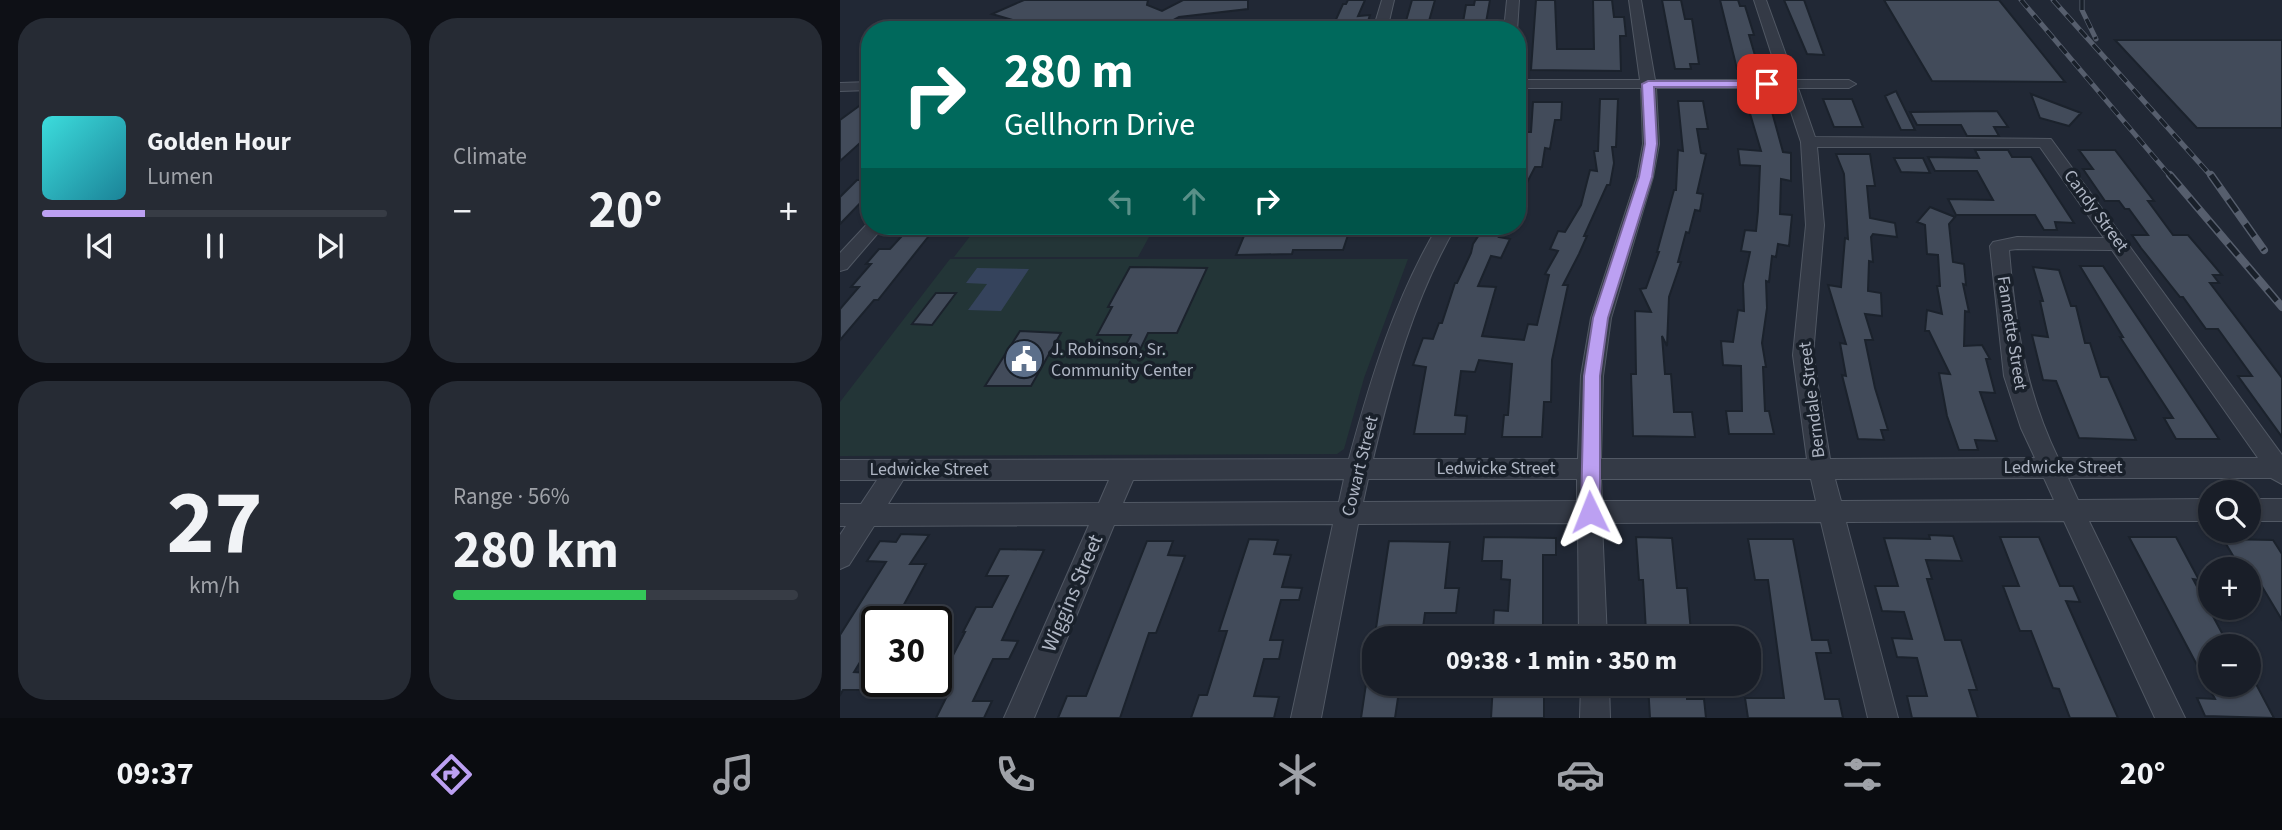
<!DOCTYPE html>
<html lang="en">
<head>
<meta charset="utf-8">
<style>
  :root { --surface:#191e28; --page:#262b34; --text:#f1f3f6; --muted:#9fa2a8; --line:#373c45; --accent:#bca0f2 }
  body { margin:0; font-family:"Source Sans 3",sans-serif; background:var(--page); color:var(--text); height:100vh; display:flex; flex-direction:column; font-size:26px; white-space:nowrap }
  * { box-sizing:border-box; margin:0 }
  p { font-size:23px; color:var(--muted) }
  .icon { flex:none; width:38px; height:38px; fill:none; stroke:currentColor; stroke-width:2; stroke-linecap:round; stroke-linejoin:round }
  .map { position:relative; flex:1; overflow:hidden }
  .details { display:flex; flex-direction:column; gap:18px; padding:18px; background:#0e1016; width:840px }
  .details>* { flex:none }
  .guide { position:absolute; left:21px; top:21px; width:665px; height:214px; border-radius:28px; box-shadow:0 2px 5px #0004,0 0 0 2px var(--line); background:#00695c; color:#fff; overflow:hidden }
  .buttons { position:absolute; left:1358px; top:480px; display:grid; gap:14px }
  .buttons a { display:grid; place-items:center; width:63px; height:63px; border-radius:50%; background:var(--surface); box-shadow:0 2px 5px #0004,0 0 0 2px var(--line); font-size:35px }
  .speed { position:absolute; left:21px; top:606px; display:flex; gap:14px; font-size:35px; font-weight:700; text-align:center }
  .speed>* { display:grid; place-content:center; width:91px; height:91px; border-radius:50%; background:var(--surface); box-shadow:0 2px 5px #0004,0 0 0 2px var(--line); line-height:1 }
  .speed .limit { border:4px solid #111; border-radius:10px; background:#fff; color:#111 }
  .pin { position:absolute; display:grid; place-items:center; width:60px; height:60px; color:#fff; margin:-30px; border-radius:14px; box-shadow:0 4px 10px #0006 }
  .me { position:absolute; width:77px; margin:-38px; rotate:358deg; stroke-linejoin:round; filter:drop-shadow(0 0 5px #0008) }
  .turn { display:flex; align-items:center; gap:24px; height:147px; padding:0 28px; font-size:32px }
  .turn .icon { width:91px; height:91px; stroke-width:2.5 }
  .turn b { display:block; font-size:49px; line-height:60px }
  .lanes { display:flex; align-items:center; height:66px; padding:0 28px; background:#0003; justify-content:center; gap:35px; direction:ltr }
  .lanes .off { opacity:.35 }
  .big { font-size:52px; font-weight:700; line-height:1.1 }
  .details .card { flex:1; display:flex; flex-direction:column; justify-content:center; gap:10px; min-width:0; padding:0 24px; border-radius:28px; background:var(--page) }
  .details .dial { align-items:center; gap:0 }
  .dial b { font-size:91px; line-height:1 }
  .song { display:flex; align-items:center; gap:21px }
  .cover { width:84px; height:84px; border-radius:10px; background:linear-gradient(135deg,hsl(180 70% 55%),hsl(190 70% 35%)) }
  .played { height:7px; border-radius:4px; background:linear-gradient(90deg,var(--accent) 30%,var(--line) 30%) }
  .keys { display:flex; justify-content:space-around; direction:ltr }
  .heat { display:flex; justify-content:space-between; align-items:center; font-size:38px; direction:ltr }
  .charge { height:10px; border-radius:5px; background:linear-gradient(90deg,#34c759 56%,var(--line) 0) }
  .details .tiles { flex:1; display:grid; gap:18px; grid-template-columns:repeat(2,1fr) }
  .trip { position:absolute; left:522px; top:626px; width:399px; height:70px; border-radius:28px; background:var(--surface); box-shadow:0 2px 5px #0004,0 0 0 2px var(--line); font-weight:700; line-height:70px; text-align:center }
  .menu { display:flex; height:112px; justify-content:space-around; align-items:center; background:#0a0c10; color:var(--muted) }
  .menu .icon { width:49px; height:49px }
  .menu .active { color:var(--accent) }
  .menu b { font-size:32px; color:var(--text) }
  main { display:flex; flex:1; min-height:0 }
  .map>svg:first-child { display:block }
  .green { fill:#233537 }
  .water { fill:#35435c }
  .building { fill:#424b5a; stroke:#1b222c; stroke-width:2 }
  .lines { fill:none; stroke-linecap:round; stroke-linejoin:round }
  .minor-casing { stroke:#515864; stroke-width:2 }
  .minor { fill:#343a46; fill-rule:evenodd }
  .rail-far1-casing { stroke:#565e6d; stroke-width:5 }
  .rail-casing { stroke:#565e6d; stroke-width:8 }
  .rail-far1 { stroke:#19202a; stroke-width:3.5; stroke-dasharray:10; stroke-linecap:butt }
  .rail { stroke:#19202a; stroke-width:5; stroke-dasharray:15; stroke-linecap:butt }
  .route { fill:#bca0f2; stroke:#7a689d; stroke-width:2 }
  .labels { text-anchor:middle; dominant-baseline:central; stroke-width:7; stroke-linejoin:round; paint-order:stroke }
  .street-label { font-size:18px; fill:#aeb5c3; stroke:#19202a }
  .poi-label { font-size:18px; fill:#aeb5c3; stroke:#19202a; text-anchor:start }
  .near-street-label { font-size:21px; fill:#aeb5c3; stroke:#19202a }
</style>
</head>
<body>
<main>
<section class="details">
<div class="tiles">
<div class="card">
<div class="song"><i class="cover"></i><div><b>Golden Hour</b><p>Lumen</p></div></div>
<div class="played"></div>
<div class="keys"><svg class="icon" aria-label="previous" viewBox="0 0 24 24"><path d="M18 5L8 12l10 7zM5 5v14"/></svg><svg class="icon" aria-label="pause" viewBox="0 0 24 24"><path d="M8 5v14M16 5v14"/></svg><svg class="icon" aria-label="next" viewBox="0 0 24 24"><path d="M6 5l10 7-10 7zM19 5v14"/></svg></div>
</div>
<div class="card"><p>Climate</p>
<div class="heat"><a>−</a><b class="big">20°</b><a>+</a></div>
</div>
<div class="card dial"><b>27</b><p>km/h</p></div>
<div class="card"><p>Range · 56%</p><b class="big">280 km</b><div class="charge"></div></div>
</div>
</section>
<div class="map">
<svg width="1442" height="718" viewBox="0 0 1442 718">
  <rect width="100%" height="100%" fill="#212835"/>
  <!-- green -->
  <path class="green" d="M138,226H315L298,257H114Z
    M110,259H568L524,378L504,449L497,454L0,456V402Z"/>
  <!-- water -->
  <path class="water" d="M137,268L189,269L161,311L128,310L147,284L126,283Z"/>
  <!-- building -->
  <path class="building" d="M184,0H308L307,5L322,11L343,0H408V9L339,17L315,30H208L152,14Z
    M508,0H525L518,16L530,15L525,30H495L497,26H493L503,4H506Z
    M572,0H595L587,28H564Z
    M635,0H650L645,28H622L626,5H634Z
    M696,0H715L717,49H754L753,0H772L774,17H784L786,36H780L781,71L691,70Z
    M822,0H841L845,19H852L859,64H850L851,69H835Z
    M880,0H898L900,6H905L914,35H909L919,69H897Z
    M944,0H964L984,55L967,54Z
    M1044,0H1159L1225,82L1092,81Z
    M1275,40H1442V128H1357Z
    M1056,91L1075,130H1061L1045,96Z
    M1191,94L1241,113L1229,126L1200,118Z
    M30,98V134L0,161V120Z
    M760,99H778L776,147H772L774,163L770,185H767L744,236H747L739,254L723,285H728L712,360L711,402H704L702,437H662L664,415H668L672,364L639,360L635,372L621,371L615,415L627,416L625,434H574L586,367L573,365L583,338L593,339L599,323H602L615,283H617L631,253L633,244L645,226H666L659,237L670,239L661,258L651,256L638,286L656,287L642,336L684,340L688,324L697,325L709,275L705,274L718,251L710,249L718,231L725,232L741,205L750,170L757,171L754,151H758Z
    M983,99H1012L1023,127H994Z
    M906,100L929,101L943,152L951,153V181L941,179L940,214L952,215L949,246L938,244L936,257L932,256L929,282L926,281L927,308L922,343L926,367H923L925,411H929L934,434H889L886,411H902L901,366L883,365L881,341L893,342L898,310L904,311L903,284L910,252L901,251L905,230L916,231L918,211L920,166L900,165L898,149L921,151Z
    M838,101H863L868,129H857L861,153L866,154L857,193L863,194L860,211L855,210L849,233L846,232L838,262H841L829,297L827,346L822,336L825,374H831L834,412H852L855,437L793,436L791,374H796L795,311L811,312L800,289L806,288L819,252H817L834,190H836L838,150L843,151Z
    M693,102H722L721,120H715L710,149L705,148L702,167H695L677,202V152H683L687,132H691Z
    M1157,111L1168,127H1154L1159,136H1127L1121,125H1077L1070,112Z
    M1135,150H1168L1172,157H1191L1234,223L1215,222L1217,230H1204L1195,215H1116L1108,199L1153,200L1137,171H1095L1088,157L1139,158Z
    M1239,150H1275L1314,201H1308L1333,235H1348L1382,275H1373L1379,283H1370L1442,378V437L1398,376H1412L1378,329H1366L1343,297H1340L1301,248L1292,235H1308L1289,209H1285L1279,201H1265L1243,169H1253Z
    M996,154H1030L1035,186H1027L1030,218L1055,223L1057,237L1033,234L1031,237L1033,262L1029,261L1028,291L1041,293L1042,316L1025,314L1033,340H1025L1035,388L1048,430H1041L1044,440L1018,439L1002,375L1006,376L1000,343L1006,344L988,285L1001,287L1005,238L1008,239L1004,174Z
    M1054,158H1083L1090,173L1061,172Z
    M17,180H30V193L0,224V197Z
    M1090,207L1115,217L1109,224L1113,262L1124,264L1126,285L1123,284L1129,312L1125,311L1124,346L1142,345L1150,359H1146L1155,393L1140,392L1157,441L1135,440L1138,450H1119L1107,416L1099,373L1110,374L1089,331H1085L1087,310L1102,314L1097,286H1100L1098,255L1087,254L1085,225L1077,222Z
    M71,226H91L85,232H92L38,300H34L0,340V309L19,287H11L31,264H26L39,249H50Z
    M408,226H461V228L510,229L503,250H453L452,254L396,255Z
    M1240,266H1263L1379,439H1336L1324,418H1333L1280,337H1283Z
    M290,267L367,268L337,333H308L296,358H279L291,335H257L272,307H268Z
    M1193,267L1219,270L1231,306H1236L1245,343H1250L1261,377H1268L1296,440L1239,438L1216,381L1203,380L1192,335L1208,337L1200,301H1203Z
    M96,293H116L92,325L72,324Z
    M180,331L221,333L191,386H145Z
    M61,534L89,535L70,564H86L55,621H37V634L14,672L32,673L22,690H3L0,695V635L46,562L27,561L40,541L56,542Z
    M1089,535L1113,536L1122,561L1086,560L1092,579H1087L1105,640H1121L1137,690H1129L1138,718H1072L1067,696H1087L1077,658L1057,657L1052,638L1072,639L1064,612L1042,611L1035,586H1058L1044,538L1090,539Z
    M644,537L716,538V555H703V632L653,631L654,610L668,611L670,580L661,579L662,561H642Z
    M796,537L832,538L837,588H847L851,632L806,631L803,580H799Z
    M1160,537H1199L1220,586H1233L1240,602L1226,601L1278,718H1230L1219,689L1213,688L1191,631H1180L1163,586H1179Z
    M1289,537H1336L1359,580L1353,579L1389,646H1370V684H1416L1434,718L1365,716L1357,698L1375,699Z
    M409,539L438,540L434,554L451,555L442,587L462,588L459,600H441L430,640H443L439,659H424L414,696L439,697L434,718H351L359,695H367L387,631H379Z
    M908,539H953L972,640H988L991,653H976L985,699H999L1003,718H908L905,698H944L928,580H915Z
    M1383,539L1433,540L1442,554V620L1409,565L1398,564Z
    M307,541H333L328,555L345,556L316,633H309L280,718H218L227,696H246Z
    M549,541L610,542L605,588H619L616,613H585L583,628H536Z
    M160,549L204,550L162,640L178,641L169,659H153L133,701H152L144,718H96L110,690H95L125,632H123L136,607H152L168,576H146Z
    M526,684H560L555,718H521Z
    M653,684H701V696H704V718H651Z
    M808,684H846L847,699H864L866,718H810Z"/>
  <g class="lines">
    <!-- minor casing -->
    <g class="minor-casing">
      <path id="minor" d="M542,0H554L547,30H533Z
        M667,0H679L677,31L664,30Z
        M789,0H801L815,80H940L914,0H926L955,80H1009L1016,84L1009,88H958L975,137L1211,139L1442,455V484L1431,478H1228L1238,500L1370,499V521H1249L1345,718H1315L1224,521L1006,522L1058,718H1028L981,522L762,523L767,639H739L738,523L518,524L481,718H451L493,524L274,525L194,718H164L249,525L34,526L9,565L0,569V535L6,526H0V504H21L37,480H0V460L509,459C531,378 555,298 598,226H616C574,298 552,379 533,459H738L741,376L751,318L797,177L803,144L801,88H677V80H800ZM816,88H943L961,142L966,225L953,355L967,459H761L763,376L771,318L813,177L819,144ZM977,147H1200L1264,238L1177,237L1153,242L1150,246L1164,376L1181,428L1195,458L990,459L973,355L984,225ZM1177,249L1272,250L1418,458H1218C1186,392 1175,324 1169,250ZM1204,478L1214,500L1001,501L995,479ZM504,479L499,502L283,503L293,480ZM528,479H737V501L523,502ZM761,479H971L976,501H762ZM63,480H269L259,503L48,504Z
        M30,82V90L0,91V83Z
        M29,222L30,226H44L7,269L0,271V253Z
        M1409,499H1442V521H1409Z
        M741,684H769L770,718H740Z"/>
    </g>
    <!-- minor -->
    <use href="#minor" class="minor"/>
    <!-- rail-far1 casing -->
    <g class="rail-far1-casing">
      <path id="rail-far1" d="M1181,0L1331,177
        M1213,0L1372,177
        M1242,0V10L1256,39"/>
    </g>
    <!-- rail casing -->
    <g class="rail-casing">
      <path id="rail" d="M1330,175L1442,307
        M1371,175L1424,250"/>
    </g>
    <!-- rail-far1 -->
    <use href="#rail-far1" class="rail-far1"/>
    <!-- rail -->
    <use href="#rail" class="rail"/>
  </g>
  <!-- route -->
  <path class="route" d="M808,81H927L933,84L927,87H814L817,144L812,177L768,318L760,376V512L757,518L750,520L744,518L741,512L744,376L753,318L799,177L805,144L802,84Z"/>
  <!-- icons -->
  <defs>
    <g id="civic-disc" transform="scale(2.0125)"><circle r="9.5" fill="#5c6f8a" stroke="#19202a"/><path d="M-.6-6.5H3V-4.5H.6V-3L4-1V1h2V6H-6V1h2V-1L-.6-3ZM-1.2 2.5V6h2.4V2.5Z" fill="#fff"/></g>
  </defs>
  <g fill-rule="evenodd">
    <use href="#civic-disc" x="184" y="359"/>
  </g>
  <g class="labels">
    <!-- street labels -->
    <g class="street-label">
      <text transform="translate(1256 211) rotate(54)">Candy Street</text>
      <text transform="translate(1172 333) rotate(81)">Fannette Street</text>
      <text transform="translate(972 400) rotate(-97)">Berndale Street</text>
      <text transform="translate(520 466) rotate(-76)">Cowart Street</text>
      <text x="1223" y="467">Ledwicke Street</text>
      <text x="656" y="468">Ledwicke Street</text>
      <text x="89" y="469">Ledwicke Street</text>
    </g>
    <!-- poi labels -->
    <g class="poi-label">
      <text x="211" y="349">J. Robinson, Sr.<tspan x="211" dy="21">Community Center</tspan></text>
    </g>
    <!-- near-street labels -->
    <g class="near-street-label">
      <text transform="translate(232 593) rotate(-67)">Wiggins Street</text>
    </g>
  </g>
</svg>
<div class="buttons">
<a><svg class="icon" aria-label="search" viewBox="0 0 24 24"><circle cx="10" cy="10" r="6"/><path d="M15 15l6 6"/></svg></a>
<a>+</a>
<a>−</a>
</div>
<div class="speed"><div class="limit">30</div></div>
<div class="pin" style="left:927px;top:84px;background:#d93025"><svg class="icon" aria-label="arrive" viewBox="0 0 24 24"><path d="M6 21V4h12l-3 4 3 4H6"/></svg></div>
<svg class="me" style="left:750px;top:512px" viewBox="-20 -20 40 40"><path d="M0-17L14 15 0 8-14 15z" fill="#bca0f2" stroke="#fff" stroke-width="4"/></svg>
<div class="trip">09:38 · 1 min · 350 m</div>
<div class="guide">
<div class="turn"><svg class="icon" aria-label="right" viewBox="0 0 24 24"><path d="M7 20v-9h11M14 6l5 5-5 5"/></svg><div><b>280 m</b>Gellhorn Drive</div></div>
<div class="lanes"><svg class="icon off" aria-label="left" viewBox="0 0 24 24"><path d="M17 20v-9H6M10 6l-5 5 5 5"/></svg><svg class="icon off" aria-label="ahead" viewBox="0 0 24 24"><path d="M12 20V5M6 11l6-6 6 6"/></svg><svg class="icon" aria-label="right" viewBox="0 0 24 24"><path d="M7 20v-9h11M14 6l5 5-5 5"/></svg></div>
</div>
</div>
</main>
<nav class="menu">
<b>09:37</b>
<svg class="icon active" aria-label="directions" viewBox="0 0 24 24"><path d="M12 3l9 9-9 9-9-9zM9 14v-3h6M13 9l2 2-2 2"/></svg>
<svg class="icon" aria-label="music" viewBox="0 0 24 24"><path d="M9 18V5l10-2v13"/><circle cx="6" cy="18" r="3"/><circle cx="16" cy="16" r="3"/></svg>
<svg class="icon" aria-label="phone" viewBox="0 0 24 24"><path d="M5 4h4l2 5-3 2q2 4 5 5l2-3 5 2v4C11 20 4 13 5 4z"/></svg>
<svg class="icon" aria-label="climate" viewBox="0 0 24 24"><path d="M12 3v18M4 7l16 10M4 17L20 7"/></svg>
<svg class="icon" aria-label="car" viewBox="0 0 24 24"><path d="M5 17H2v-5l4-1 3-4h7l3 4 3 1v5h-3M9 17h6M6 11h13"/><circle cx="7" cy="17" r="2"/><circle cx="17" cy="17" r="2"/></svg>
<svg class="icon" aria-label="filters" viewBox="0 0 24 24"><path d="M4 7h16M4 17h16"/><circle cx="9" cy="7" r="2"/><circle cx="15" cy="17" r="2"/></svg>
<b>20°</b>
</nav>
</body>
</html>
